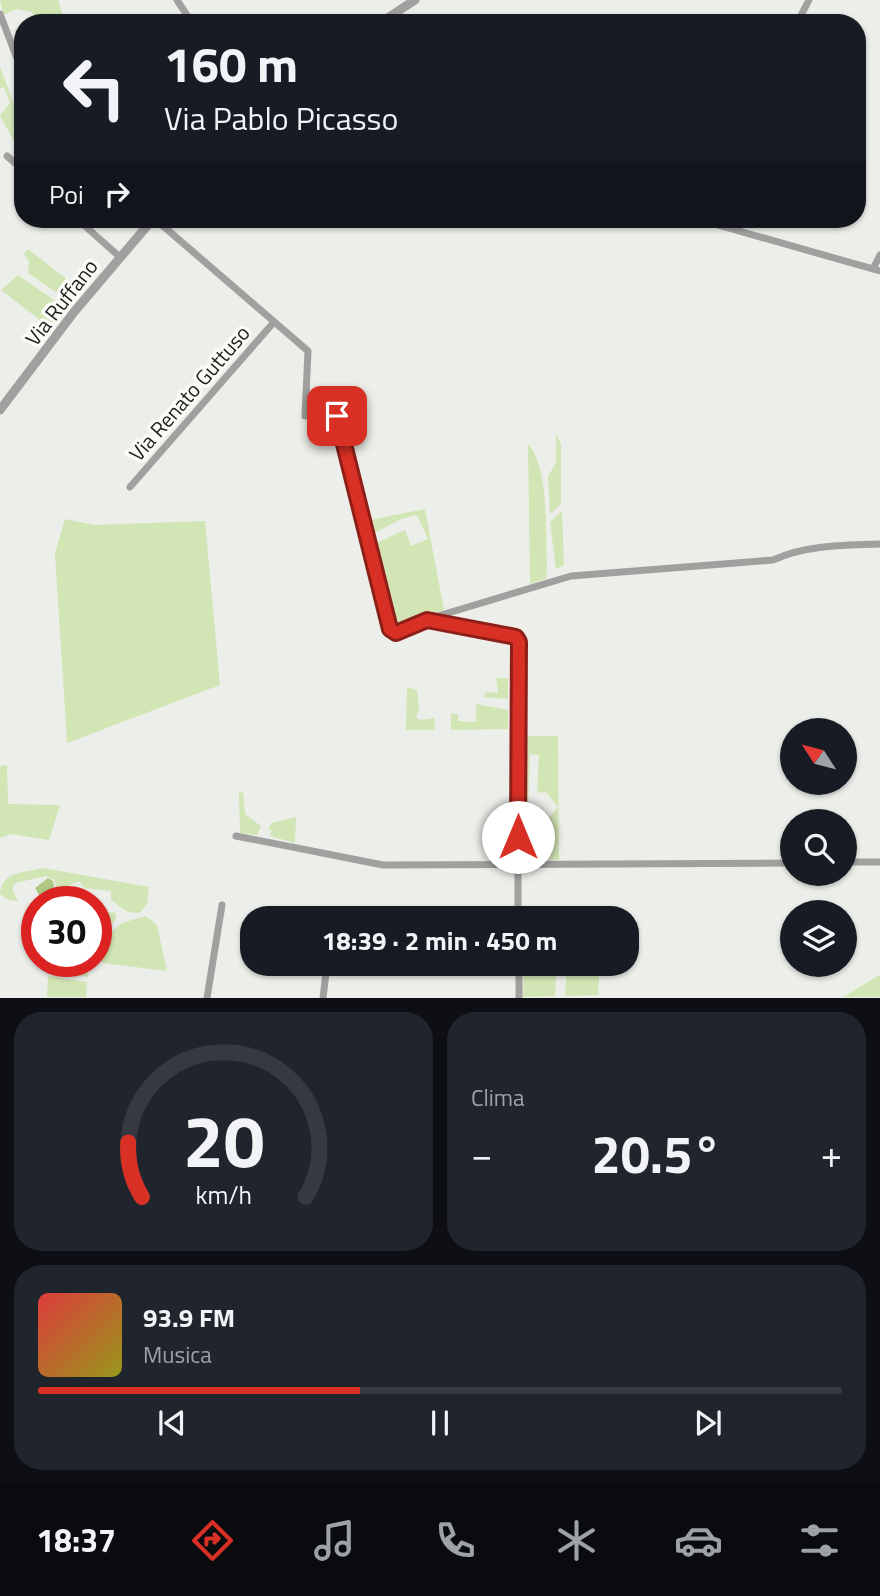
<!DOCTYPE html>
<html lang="it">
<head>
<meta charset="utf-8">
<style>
  :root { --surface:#171b24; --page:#20242c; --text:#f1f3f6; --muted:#9ea1a6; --line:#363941; --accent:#d93025 }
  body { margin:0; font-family:"Titillium Web",sans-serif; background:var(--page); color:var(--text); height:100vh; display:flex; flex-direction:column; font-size:26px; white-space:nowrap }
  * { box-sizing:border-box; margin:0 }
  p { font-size:23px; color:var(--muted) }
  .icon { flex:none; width:38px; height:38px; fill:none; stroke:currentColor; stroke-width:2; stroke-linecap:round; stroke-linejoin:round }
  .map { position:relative; height:998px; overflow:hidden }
  .panel { display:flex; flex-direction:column; gap:14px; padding:14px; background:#0d0f14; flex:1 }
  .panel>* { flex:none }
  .top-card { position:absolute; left:14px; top:14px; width:852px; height:214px; border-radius:28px; box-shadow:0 2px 5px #0004; background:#171b24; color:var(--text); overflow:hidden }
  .needle { width:46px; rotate:306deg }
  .fabs { position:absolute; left:780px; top:718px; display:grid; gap:14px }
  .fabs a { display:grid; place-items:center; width:77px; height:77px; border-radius:50%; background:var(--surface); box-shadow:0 2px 5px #0004; font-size:35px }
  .speed { position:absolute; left:21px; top:886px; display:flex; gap:14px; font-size:35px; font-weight:700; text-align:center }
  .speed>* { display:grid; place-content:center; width:91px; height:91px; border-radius:50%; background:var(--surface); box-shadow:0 2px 5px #0004; line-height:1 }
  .speed .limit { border:10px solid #d22; background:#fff; color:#111 }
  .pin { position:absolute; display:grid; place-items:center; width:60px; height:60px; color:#fff; margin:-30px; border-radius:14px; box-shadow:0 4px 10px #0006 }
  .me { position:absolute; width:77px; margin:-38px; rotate:0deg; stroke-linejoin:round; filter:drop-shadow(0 0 5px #0008) }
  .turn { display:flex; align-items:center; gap:24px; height:147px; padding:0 35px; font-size:32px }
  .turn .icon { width:91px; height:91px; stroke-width:2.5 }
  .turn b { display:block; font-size:49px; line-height:60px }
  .then { display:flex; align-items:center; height:66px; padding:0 35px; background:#0003; gap:14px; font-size:26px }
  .big { font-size:52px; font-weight:700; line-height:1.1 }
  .panel .widget { flex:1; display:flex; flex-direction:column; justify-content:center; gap:10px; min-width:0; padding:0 24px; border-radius:28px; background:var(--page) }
  .panel .dial { align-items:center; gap:0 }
  .dial svg { height:182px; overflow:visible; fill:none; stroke:var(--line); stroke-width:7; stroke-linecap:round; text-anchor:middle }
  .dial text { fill:var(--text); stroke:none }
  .song { display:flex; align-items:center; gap:21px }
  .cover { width:84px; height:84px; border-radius:10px; background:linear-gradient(135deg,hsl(0 70% 55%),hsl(60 70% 35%)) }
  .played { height:7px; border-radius:4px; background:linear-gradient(90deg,var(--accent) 40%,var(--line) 40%) }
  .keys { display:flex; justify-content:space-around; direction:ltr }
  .heat { display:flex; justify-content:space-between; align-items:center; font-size:38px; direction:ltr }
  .panel .tiles { flex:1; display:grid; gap:14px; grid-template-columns:1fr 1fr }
  .widget:last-child { grid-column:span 2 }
  .trip { position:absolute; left:240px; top:906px; width:399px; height:70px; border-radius:28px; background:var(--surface); box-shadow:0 2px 5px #0004; font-weight:700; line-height:70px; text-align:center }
  .tabs { display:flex; height:112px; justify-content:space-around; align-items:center; background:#090b0e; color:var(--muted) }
  .tabs .icon { width:49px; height:49px }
  .tabs .active { color:var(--accent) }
  .tabs b { font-size:32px; color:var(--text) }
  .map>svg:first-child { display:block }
  .green { fill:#d2e5b5 }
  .water { fill:#aec784 }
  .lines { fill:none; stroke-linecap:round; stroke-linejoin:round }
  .minor { stroke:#a0a09f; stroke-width:7 }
  .tertiary { stroke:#a0a09f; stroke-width:9 }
  .route-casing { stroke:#8d1f18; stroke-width:18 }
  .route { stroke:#d93025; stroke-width:12 }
  .labels { text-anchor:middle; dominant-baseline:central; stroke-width:7; stroke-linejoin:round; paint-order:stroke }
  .street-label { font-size:21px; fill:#1e1f1d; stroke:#f9fbf6 }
</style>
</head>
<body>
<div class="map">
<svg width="880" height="998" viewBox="0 0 880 998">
  <rect width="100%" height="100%" fill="#eceee9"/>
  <!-- green -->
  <path class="green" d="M0,0H58L65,23H36L32,12L17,9L3,15Z
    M0,67L23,128V138L15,143L0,116L10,102L4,87L0,88Z
    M28,249L82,291L72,303L28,273L29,262L24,254Z
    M18,275L61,305L66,312L53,330L1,290Z
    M556,434L561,444V504L550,514L548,476L556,463Z
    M528,444C550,467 545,536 547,568L546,579L530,584Z
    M425,509L444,610L400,627L393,616L374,544L405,530L411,546L428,539L417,515L401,519L372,534L370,520Z
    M562,511L564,565L556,569L550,522Z
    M65,519L94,525L205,521L220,685L67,743L55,553Z
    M496,678H508V699L483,697L486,692L498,693Z
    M407,687L417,690L419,710L416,717L420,720L434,718L435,730H406Z
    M476,704L508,710V729L451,730V714H458V721L476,722Z
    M520,736H558L559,860L523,859V832L537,821L542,825L558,807L546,792L539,793L537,790L539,755L530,754L528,808L522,824Z
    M7,765L8,804L60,805L49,840L11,834L0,838V766Z
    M243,792L245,814L261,826L257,835L240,833L239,793Z
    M296,817L295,843L270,836L272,830H268L271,823Z
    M43,868L149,887L147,904L140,913L128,912L111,900V891L85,888L79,881L60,889L56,887L54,880L46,876L15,883L12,889L18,901L9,900L0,894C2,870 25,873 43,868Z
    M96,911L116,913V919L107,929L104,927V917L96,916Z
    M146,916L157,925L167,971L103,963L96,954L97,943L122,923Z
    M49,961H88V977L48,971Z
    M524,964H557L555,996L523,997Z
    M567,964H600L598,995L565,996Z
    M880,975V997H843L878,976Z
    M48,976L87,982L86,997H47Z"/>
  <!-- water -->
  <path class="water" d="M48,878L53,881L54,887L49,892L48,899L43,901L35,888Z"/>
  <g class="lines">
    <!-- minor -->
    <path class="minor" d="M177,0L192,23
      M0,14L21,69
      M797,23L809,0
      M7,156L23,170
      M77,219L120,257
      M155,219L308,351L305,416H337L390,629L396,633L427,620L516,637L518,642V919
      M697,219L880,271
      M873,269L880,255
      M130,487L274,322
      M428,619L571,576L773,560C805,545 845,545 880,544
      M236,836L383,865L793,863
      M845,862H880
      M519,964V998
      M207,998L222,905
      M323,998L327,964"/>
    <!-- tertiary -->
    <path class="tertiary" d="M380,23L415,0
      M0,410L74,312L153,219"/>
  </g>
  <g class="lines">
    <!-- route casing -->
    <g class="route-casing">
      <path id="route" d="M337,416L390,629L396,633L427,620L516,637L519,642L518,837"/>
    </g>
    <!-- route -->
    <use href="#route" class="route"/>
  </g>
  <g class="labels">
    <!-- street labels -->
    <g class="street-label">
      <text transform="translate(61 302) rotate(-52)">Via Ruffano</text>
      <text transform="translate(189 393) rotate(-49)">Via Renato Guttuso</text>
    </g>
  </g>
</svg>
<div class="fabs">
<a><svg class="needle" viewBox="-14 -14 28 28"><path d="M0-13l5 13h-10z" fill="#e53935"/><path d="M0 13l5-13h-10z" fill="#9ea1a6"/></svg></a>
<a><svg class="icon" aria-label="search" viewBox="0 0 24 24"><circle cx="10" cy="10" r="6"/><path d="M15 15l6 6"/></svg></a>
<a><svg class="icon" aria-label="layers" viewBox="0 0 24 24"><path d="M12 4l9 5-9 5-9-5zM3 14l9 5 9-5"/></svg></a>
</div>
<div class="speed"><div class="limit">30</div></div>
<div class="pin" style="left:337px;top:416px;background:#d93025"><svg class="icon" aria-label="arrive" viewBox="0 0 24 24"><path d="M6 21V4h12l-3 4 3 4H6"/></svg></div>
<svg class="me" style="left:518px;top:837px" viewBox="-20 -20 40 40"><circle r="19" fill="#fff"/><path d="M0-13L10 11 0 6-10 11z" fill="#d93025"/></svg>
<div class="trip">18:39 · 2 min · 450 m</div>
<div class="top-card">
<div class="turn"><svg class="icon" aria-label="left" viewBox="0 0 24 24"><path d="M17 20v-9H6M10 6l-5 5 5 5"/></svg><div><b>160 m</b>Via Pablo Picasso</div></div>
<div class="then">Poi<svg class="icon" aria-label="right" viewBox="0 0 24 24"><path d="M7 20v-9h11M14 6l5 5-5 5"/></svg></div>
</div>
</div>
<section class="panel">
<div class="tiles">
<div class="widget dial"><svg viewBox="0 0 100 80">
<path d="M14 69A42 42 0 1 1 86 69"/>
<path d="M14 69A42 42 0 0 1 8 45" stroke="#d93025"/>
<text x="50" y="56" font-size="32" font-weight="700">20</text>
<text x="50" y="72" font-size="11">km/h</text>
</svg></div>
<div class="widget"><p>Clima</p>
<div class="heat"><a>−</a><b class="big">20.5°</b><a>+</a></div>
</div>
<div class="widget">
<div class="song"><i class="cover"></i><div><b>93.9 FM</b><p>Musica</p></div></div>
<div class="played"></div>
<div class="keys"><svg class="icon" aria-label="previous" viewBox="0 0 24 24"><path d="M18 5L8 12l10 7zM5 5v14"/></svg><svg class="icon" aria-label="pause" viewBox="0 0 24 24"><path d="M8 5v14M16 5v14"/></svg><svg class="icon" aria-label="next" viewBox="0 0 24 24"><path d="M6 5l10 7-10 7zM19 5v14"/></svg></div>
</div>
</div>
</section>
<nav class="tabs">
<b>18:37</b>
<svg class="icon active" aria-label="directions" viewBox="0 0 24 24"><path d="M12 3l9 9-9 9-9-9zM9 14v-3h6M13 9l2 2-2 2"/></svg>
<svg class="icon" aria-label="music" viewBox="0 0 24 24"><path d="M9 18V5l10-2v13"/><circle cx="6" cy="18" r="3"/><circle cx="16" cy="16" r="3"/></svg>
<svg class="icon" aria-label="phone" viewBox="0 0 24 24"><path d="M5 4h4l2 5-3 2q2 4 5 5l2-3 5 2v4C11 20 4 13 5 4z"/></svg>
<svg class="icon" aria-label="climate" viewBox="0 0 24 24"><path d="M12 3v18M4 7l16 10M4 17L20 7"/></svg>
<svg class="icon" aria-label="car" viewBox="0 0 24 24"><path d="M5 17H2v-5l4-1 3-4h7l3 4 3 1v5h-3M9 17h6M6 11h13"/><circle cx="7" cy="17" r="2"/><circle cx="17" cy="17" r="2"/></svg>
<svg class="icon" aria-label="filters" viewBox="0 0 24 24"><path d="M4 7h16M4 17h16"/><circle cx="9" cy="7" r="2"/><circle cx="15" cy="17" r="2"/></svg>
</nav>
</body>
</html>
